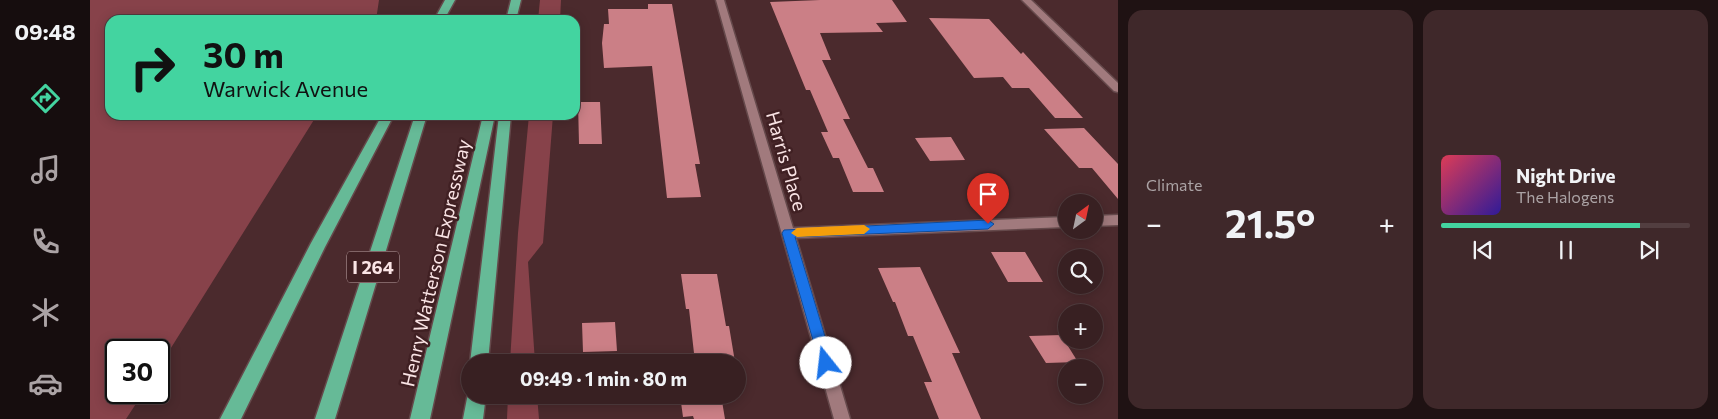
<!DOCTYPE html>
<html lang="en">
<head>
<meta charset="utf-8">
<style>
  :root { --surface:#382022; --page:#3f282a; --text:#f1f3f6; --muted:#aba3a5; --line:#523e40; --accent:#43d4a0 }
  body { margin:0; font-family:Commissioner,sans-serif; background:var(--page); color:var(--text); height:100vh; display:flex; flex-direction:column; font-size:19px; white-space:nowrap }
  * { box-sizing:border-box; margin:0 }
  p { font-size:16px; color:var(--muted) }
  .icon { flex:none; width:28px; height:28px; fill:none; stroke:currentColor; stroke-width:2; stroke-linecap:round; stroke-linejoin:round }
  .map { position:relative; flex:1; overflow:hidden }
  .side { display:flex; flex-direction:column; gap:10px; padding:10px; background:#1f1213; width:600px }
  .side>* { flex:none }
  .hud { position:absolute; left:15px; top:15px; width:475px; height:105px; border-radius:15px; box-shadow:0 2px 12px #0003,0 0 0 1px var(--line); background:#43d4a0; color:#111; overflow:hidden }
  .needle { width:32px; rotate:33deg }
  .tools { position:absolute; left:968px; top:194px; display:grid; gap:10px }
  .tools a { display:grid; place-items:center; width:45px; height:45px; border-radius:50%; background:var(--surface); box-shadow:0 2px 12px #0003,0 0 0 1px var(--line); font-size:25px }
  .speed { position:absolute; left:15px; top:339px; display:flex; gap:10px; font-size:25px; font-weight:700; text-align:center }
  .speed>* { display:grid; place-content:center; width:65px; height:65px; border-radius:50%; background:var(--surface); box-shadow:0 2px 12px #0003,0 0 0 1px var(--line); line-height:1 }
  .speed .limit { border:2px solid #111; border-radius:8px; background:#fff; color:#111 }
  .pin { position:absolute; display:grid; place-items:center; width:42px; height:42px; color:#fff; margin:-51px -21px; border-radius:50% 50% 50% 0; rotate:-45deg; box-shadow:0 0 5px #0007 }
  .pin .icon { rotate:45deg }
  .me { position:absolute; width:55px; margin:-28px; rotate:344deg; stroke-linejoin:round; filter:drop-shadow(0 0 4px #0008) }
  .turn { display:flex; align-items:center; gap:18px; height:105px; padding:0 15px; font-size:22px }
  .turn .icon { width:65px; height:65px; stroke-width:2.5 }
  .turn b { display:block; font-size:35px; line-height:42px }
  .big { font-size:38px; font-weight:700; line-height:1.1 }
  .side .card { flex:1; display:flex; flex-direction:column; justify-content:center; gap:8px; min-width:0; padding:0 18px; border-radius:15px; background:var(--page) }
  .song { display:flex; align-items:center; gap:15px }
  .cover { width:60px; height:60px; border-radius:8px; background:linear-gradient(135deg,hsl(350 70% 55%),hsl(250 70% 35%)) }
  .played { height:5px; border-radius:2px; background:linear-gradient(90deg,var(--accent) 80%,var(--line) 80%) }
  .keys { display:flex; justify-content:space-around; direction:ltr }
  .heat { display:flex; justify-content:space-between; align-items:center; font-size:28px; direction:ltr }
  .side .tiles { flex:1; display:grid; gap:10px; grid-template-columns:repeat(2,1fr) }
  .trip { position:absolute; left:371px; top:354px; width:285px; height:50px; border-radius:25px; background:var(--surface); box-shadow:0 2px 12px #0003,0 0 0 1px var(--line); font-weight:700; line-height:50px; text-align:center }
  main { display:flex; flex:1; min-height:0 }
  .tab-bar { display:flex; flex-direction:column; width:90px; justify-content:space-around; align-items:center; background:#160d0e; color:var(--muted) }
  .tab-bar .icon { width:35px; height:35px }
  .tab-bar .current { color:var(--accent) }
  .tab-bar b { font-size:22px; color:var(--text) }
  .map>svg:first-child { display:block }
  .forest { fill:#87424a }
  .building { fill:#cb7f86 }
  .lines { fill:none; stroke-linecap:round; stroke-linejoin:round }
  .minor-casing { stroke:#65494b; stroke-width:3 }
  .motorway-casing { stroke:#65494b; stroke-width:3 }
  .minor { fill:#a17a7d; fill-rule:evenodd }
  .motorway { fill:#66ba97; fill-rule:evenodd }
  .route { fill:#1a73e8; stroke:#114b97 }
  .slow { fill:#f59e0b }
  .labels { text-anchor:middle; dominant-baseline:central; stroke-width:5; stroke-linejoin:round; paint-order:stroke }
  .shield { fill:#402023; stroke:#c2a9ab; stroke-width:1 }
  .shield-label { font-size:18px; font-weight:bold; fill:#fae4e5 }
  .street-label { font-size:19px; fill:#fae4e5; stroke:#402023 }
</style>
</head>
<body>
<main>
<nav class="tab-bar">
<b>09:48</b>
<svg class="icon current" aria-label="directions" viewBox="0 0 24 24"><path d="M12 3l9 9-9 9-9-9zM9 14v-3h6M13 9l2 2-2 2"/></svg>
<svg class="icon" aria-label="music" viewBox="0 0 24 24"><path d="M9 18V5l10-2v13"/><circle cx="6" cy="18" r="3"/><circle cx="16" cy="16" r="3"/></svg>
<svg class="icon" aria-label="phone" viewBox="0 0 24 24"><path d="M5 4h4l2 5-3 2q2 4 5 5l2-3 5 2v4C11 20 4 13 5 4z"/></svg>
<svg class="icon" aria-label="climate" viewBox="0 0 24 24"><path d="M12 3v18M4 7l16 10M4 17L20 7"/></svg>
<svg class="icon" aria-label="car" viewBox="0 0 24 24"><path d="M5 17H2v-5l4-1 3-4h7l3 4 3 1v5h-3M9 17h6M6 11h13"/><circle cx="7" cy="17" r="2"/><circle cx="17" cy="17" r="2"/></svg>
</nav>
<div class="map">
<svg width="1028" height="419" viewBox="0 0 1028 419">
  <rect width="100%" height="100%" fill="#4b2a2d"/>
  <!-- forest -->
  <path class="forest" d="M0,0H289L286,20H20V115H227L69,367V350H26V392L53,393L36,419H0Z
    M450,0H471L470,20H448Z
    M439,115H463L453,243L438,262L445,362H420L428,233Z
    M418,395H447L449,419H417Z"/>
  <!-- building -->
  <path class="building" d="M730,0H802L817,22L786,23L793,32L730,33L741,60H732L760,119H753L778,168H783L794,192H763L749,158H743L731,132H738L720,90H716L680,2Z
    M558,4H582L610,164H605L611,197L577,198L562,66L514,68L512,43L514,24H519L518,9H558Z
    M839,18L899,19L931,54L933,52L993,118H965L939,88H922L913,77L884,78Z
    M488,102H510L512,144H489Z
    M994,128L1028,164V199L1002,168H989L954,129Z
    M861,137L875,160L840,161L825,138Z
    M901,252H935L953,282H918Z
    M830,267L870,353H862L891,419H849L834,382H842L823,336H818L805,302H803L788,268Z
    M591,274H627L636,326H639L645,362H605L599,309H596Z
    M525,322L527,351L493,352L492,323Z
    M971,335L988,362L956,363L939,336Z
    M590,395H631L635,419H604L603,416L593,417Z"/>
  <g class="lines">
    <!-- minor casing -->
    <g class="minor-casing">
      <path id="minor" d="M626,0H634L703,228L976,217V227L706,238L760,419H744Z
        M932,0H941L1028,83V92L1024,91Z
        M1028,215V225L1004,226V216Z"/>
    </g>
    <!-- motorway casing -->
    <g class="motorway-casing">
      <path id="motorway" d="M355,0H365L354,20H344Z
        M421,0H431L426,20H416Z
        M292,115H304L235,247L151,419H130L221,243Z
        M325,115H337L245,419H225Z
        M393,115H405L340,419H320Z
        M409,115H421L398,362L380,363Z
        M379,388L380,395H396L393,419H373Z"/>
    </g>
    <!-- minor -->
    <use href="#minor" class="minor"/>
    <!-- motorway -->
    <use href="#motorway" class="motorway"/>
  </g>
  <!-- route -->
  <path class="route" d="M898,220L904,224L898,229L705,237L743,363L741,368L736,370L731,368L692,233L694,230Z"/>
  <!-- slow -->
  <path class="slow" d="M774,225L780,229L774,234L707,237L701,233L707,228Z"/>
  <g class="labels">
    <!-- shield labels -->
    <rect class="shield" x="257" y="251.5" width="52" height="31" rx="4"/>
    <g class="shield-label">
      <text x="283" y="267">I 264</text>
    </g>
    <!-- street labels -->
    <g class="street-label">
      <text transform="translate(697 161) rotate(74)">Harris Place</text>
      <text transform="translate(345 263) rotate(-77)">Henry Watterson Expressway</text>
    </g>
  </g>
</svg>
<div class="tools">
<a><svg class="needle" viewBox="-14 -14 28 28"><path d="M0-13l5 13h-10z" fill="#e53935"/><path d="M0 13l5-13h-10z" fill="#aba3a5"/></svg></a>
<a><svg class="icon" aria-label="search" viewBox="0 0 24 24"><circle cx="10" cy="10" r="6"/><path d="M15 15l6 6"/></svg></a>
<a>+</a>
<a>−</a>
</div>
<div class="speed"><div class="limit">30</div></div>
<div class="pin" style="left:898px;top:224px;background:#d93025"><svg class="icon" aria-label="arrive" viewBox="0 0 24 24"><path d="M6 21V4h12l-3 4 3 4H6"/></svg></div>
<svg class="me" style="left:736px;top:363px" viewBox="-20 -20 40 40"><circle r="19" fill="#fff"/><path d="M0-13L10 11 0 6-10 11z" fill="#1a73e8"/></svg>
<div class="trip">09:49 · 1 min · 80 m</div>
<div class="hud">
<div class="turn"><svg class="icon" aria-label="right" viewBox="0 0 24 24"><path d="M7 20v-9h11M14 6l5 5-5 5"/></svg><div><b>30 m</b>Warwick Avenue</div></div>
</div>
</div>
<section class="side">
<div class="tiles">
<div class="card"><p>Climate</p>
<div class="heat"><a>−</a><b class="big">21.5°</b><a>+</a></div>
</div>
<div class="card">
<div class="song"><i class="cover"></i><div><b>Night Drive</b><p>The Halogens</p></div></div>
<div class="played"></div>
<div class="keys"><svg class="icon" aria-label="previous" viewBox="0 0 24 24"><path d="M18 5L8 12l10 7zM5 5v14"/></svg><svg class="icon" aria-label="pause" viewBox="0 0 24 24"><path d="M8 5v14M16 5v14"/></svg><svg class="icon" aria-label="next" viewBox="0 0 24 24"><path d="M6 5l10 7-10 7zM19 5v14"/></svg></div>
</div>
</div>
</section>
</main>
</body>
</html>
